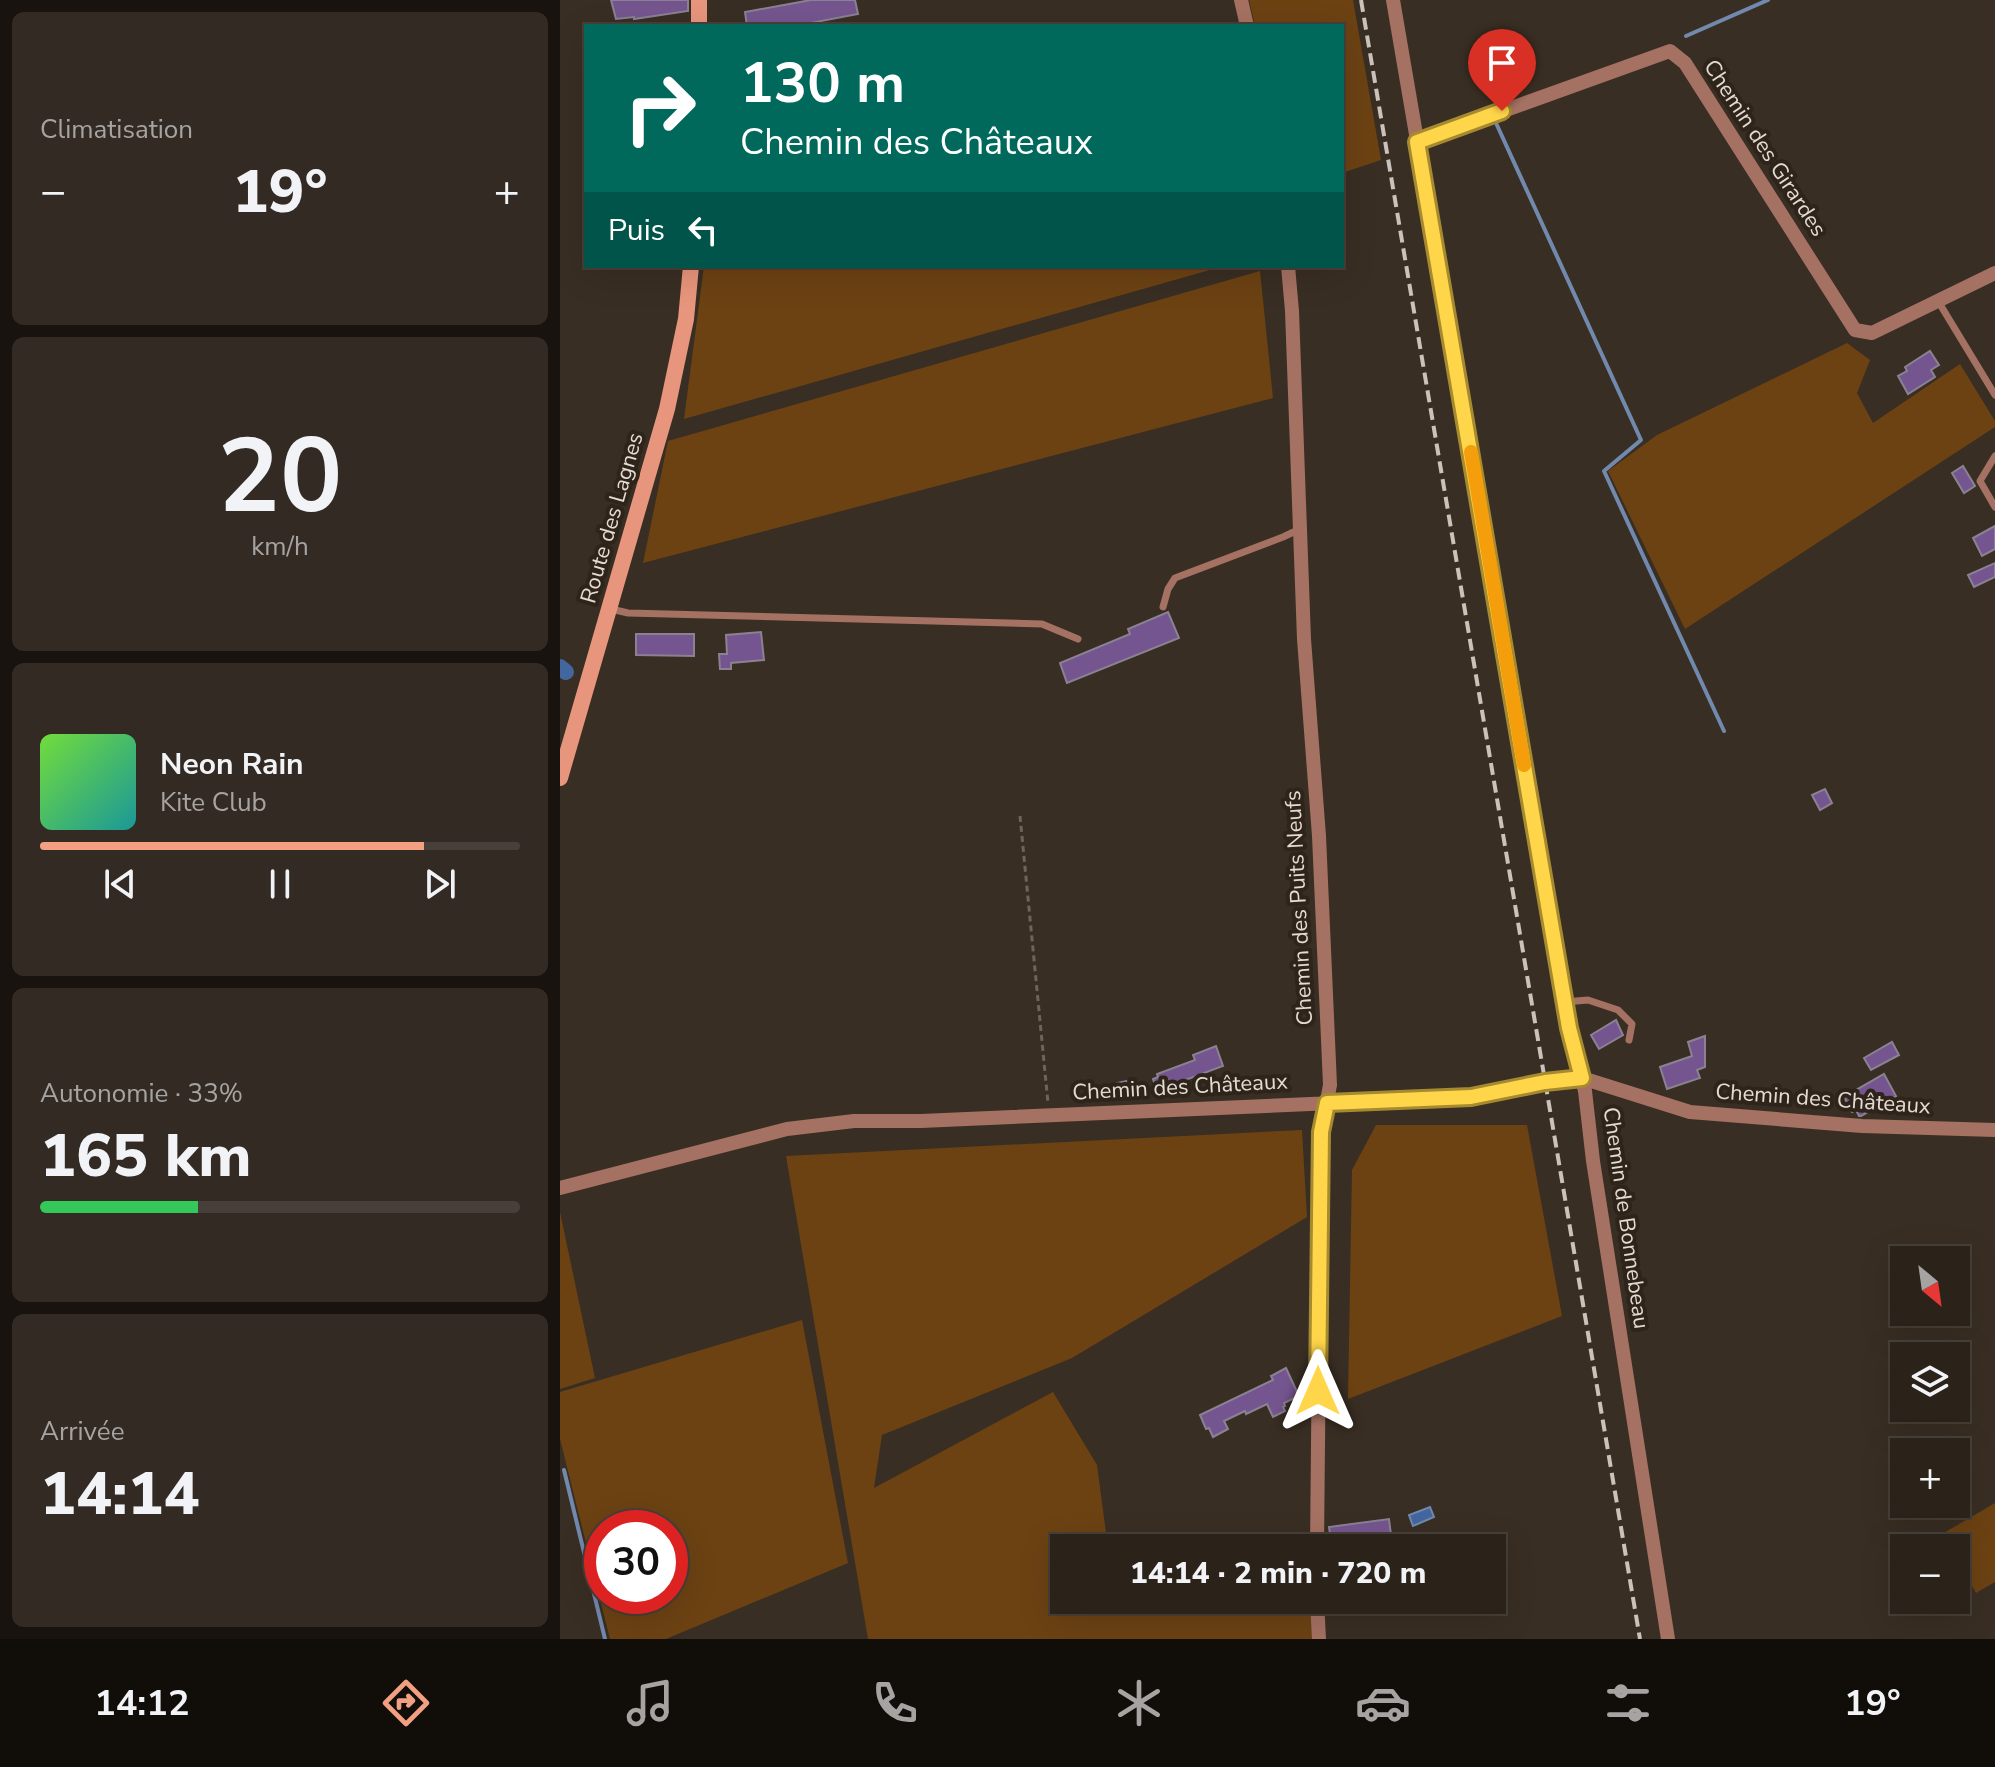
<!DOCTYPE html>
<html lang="fr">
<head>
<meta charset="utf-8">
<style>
  :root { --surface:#2b221a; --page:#332a23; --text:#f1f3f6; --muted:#a6a4a2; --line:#473f39; --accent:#f2a081 }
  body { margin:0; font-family:"Nunito Sans",sans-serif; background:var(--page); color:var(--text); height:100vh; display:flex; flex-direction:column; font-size:30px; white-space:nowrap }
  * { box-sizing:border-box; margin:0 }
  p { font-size:26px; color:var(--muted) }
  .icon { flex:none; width:44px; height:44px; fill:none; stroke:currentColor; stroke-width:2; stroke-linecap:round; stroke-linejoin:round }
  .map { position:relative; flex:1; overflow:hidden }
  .panel { display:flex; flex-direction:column; gap:12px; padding:12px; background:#18130e; width:560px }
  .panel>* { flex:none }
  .banner { position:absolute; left:24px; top:24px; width:760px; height:244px; border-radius:0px; box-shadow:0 8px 32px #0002,0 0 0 2px var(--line); background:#00695c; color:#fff; overflow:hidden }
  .needle { width:52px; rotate:151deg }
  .buttons { position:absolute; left:1330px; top:1246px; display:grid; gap:16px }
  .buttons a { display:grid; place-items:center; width:80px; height:80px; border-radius:0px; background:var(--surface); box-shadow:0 8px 32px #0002,0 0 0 2px var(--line); font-size:40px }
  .speed { position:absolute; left:24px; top:1510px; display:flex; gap:16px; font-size:40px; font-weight:700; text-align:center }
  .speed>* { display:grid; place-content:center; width:104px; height:104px; border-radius:50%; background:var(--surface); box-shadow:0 8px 32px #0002,0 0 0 2px var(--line); line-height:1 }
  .speed .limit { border:12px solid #d22; background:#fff; color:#111 }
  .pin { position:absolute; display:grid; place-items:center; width:68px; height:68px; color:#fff; margin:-82px -34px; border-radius:50% 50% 50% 0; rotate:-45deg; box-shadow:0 0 8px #0007 }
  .pin .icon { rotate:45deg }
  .me { position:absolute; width:88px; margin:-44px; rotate:0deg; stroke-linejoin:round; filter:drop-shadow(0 0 6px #0008) }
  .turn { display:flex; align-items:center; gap:28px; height:168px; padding:0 24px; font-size:36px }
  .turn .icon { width:104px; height:104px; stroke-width:2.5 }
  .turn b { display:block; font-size:56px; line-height:68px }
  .then { display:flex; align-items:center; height:76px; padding:0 24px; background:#0003; gap:16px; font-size:30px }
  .big { font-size:60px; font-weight:800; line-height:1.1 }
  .panel .widget { flex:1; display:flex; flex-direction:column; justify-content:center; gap:12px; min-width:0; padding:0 28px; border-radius:12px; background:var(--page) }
  .panel .dial { align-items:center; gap:0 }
  .dial b { font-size:104px; line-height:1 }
  .song { display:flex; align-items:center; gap:24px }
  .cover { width:96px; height:96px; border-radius:12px; background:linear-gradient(135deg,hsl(100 70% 55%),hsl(180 70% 35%)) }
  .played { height:8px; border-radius:4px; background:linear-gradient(90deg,var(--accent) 80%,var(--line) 80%) }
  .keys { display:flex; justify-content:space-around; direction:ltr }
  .heat { display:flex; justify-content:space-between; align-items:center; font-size:44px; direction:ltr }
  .charge { height:12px; border-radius:6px; background:linear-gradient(90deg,#34c759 33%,var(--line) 0) }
  .trip { position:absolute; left:490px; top:1534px; width:456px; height:80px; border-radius:0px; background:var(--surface); box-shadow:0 8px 32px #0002,0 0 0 2px var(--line); font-weight:800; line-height:80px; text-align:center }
  .tabs { display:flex; height:128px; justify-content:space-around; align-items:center; background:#110e0a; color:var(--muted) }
  .tabs .icon { width:56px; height:56px }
  .tabs .selected { color:var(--accent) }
  .tabs b { font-size:36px; color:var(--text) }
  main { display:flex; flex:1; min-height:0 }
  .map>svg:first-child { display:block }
  .green { fill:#6c4213; fill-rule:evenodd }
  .water { fill:#42669d; stroke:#7289ae; stroke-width:2 }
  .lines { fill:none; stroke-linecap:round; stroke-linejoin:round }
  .stream { stroke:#7289ae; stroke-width:4 }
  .canal { stroke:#42669d; stroke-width:16 }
  .building { fill:#75558f; stroke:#8a8292; stroke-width:2 }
  .path { stroke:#6e645a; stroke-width:3; stroke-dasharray:6 4; stroke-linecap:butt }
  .lane { stroke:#a57162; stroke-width:7 }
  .street { stroke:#a57162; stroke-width:14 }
  .secondary { stroke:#e8957d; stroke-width:16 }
  .rail { stroke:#cbc2bb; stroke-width:4; stroke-dasharray:12 6; stroke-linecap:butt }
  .route-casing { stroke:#a68a30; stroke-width:20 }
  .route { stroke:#ffd54a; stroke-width:14 }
  .slow { stroke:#f59e0b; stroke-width:14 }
  .labels { text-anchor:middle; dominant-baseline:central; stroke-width:8; stroke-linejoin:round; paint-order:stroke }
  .street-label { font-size:22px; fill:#e3dbd4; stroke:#2f2419 }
</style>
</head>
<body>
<main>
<section class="panel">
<div class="widget"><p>Climatisation</p>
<div class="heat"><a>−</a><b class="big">19°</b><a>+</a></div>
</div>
<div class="widget dial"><b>20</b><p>km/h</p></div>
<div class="widget">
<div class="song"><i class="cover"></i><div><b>Neon Rain</b><p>Kite Club</p></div></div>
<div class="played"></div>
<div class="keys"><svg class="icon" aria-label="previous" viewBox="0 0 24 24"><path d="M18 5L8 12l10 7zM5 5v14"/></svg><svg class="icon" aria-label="pause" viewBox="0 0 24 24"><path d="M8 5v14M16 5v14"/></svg><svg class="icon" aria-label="next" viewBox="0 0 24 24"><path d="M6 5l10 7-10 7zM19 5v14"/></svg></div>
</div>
<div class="widget"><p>Autonomie · 33%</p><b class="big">165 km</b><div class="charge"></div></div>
<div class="widget"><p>Arrivée</p><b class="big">14:14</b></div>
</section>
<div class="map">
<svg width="1435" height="1639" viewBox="0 0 1435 1639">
  <rect width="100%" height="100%" fill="#392e23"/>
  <!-- green -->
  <path class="green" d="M689,0H793L821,160L782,173V26H695Z
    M144,266H664L124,419Z
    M700,271L713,398L83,563L108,441Z
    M1287,343L1310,360L1297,393L1313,423L1400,364L1435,421V427L1125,629L1048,471L1097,435Z
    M816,1125H967L1002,1316L788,1399L792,1170Z
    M742,1130L747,1217L512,1358L322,1435L314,1488L493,1392L537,1465L548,1548H504V1600H555L556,1603L566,1600H753L757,1639H308L226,1156Z
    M0,1212L35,1378L0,1389Z
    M242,1320L288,1563L106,1639H50L0,1439V1392ZM42,1528H110V1596H42Z
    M1435,1503V1582L1416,1593L1396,1558V1548H1390L1382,1534Z"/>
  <!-- water -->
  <path class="water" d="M870,1507L874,1517L853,1526L849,1515Z"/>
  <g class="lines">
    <!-- stream -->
    <path class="stream" d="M1126,36L1208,0
      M936,123L1081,440L1044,471L1164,731
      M4,1470L45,1639"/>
    <!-- canal -->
    <path class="canal" d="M0,667L6,672"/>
  </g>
  <!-- building -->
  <path class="building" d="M51,0H128V11L74,19V17L56,19Z
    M251,0H295L298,14L235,26H187L185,12Z
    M1370,351L1379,365L1371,370L1375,377L1348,394L1338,376L1347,371L1345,367Z
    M1403,466L1415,486L1404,493L1392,473Z
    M1435,526V549L1422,556L1413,538Z
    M1435,563V577L1414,587L1408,575Z
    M608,612L619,638L507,683L500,663L570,634L568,629Z
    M201,632L204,660L171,663V669H160L159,654H167L166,635Z
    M76,634H134V656L76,655Z
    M1265,789L1272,803L1260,810L1252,795Z
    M1056,1020L1063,1035L1039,1049L1031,1035Z
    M1145,1036V1067L1137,1070L1140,1078L1107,1089L1100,1067L1132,1056L1128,1042Z
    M1332,1042L1339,1055L1311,1070L1304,1058Z
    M656,1046L663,1066L617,1083L620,1092L605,1098L601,1089L597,1091L593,1079L598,1077L597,1074L635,1060L633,1055Z
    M1324,1074L1336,1096L1301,1116H1299L1296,1110L1292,1112L1284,1097Z
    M572,1080L577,1098L560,1099L557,1083Z
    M726,1368L739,1396L724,1403L725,1406L723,1407L725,1411L713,1417L707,1404L686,1414L685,1411L664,1421L668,1429L653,1437L649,1428L646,1429L640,1415L713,1380L711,1376Z
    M829,1519L832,1543L810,1546V1548H772L769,1527Z"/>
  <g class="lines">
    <!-- path -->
    <path class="path" d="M460,816L488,1103"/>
    <!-- lane -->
    <path class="lane" d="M1378,301L1435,395
      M1435,456L1420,481L1435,507
      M603,607L608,589L615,578L723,537L740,529
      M51,609L68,613L482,624L518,639
      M1005,1002L1028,1000L1058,1010L1072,1024L1069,1040"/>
    <!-- street -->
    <path class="street" d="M681,0L687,26
      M833,0L1009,1028L1025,1091L1033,1161L1108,1639
      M857,142L1110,51L1125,63L1295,330L1312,333L1435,273
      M728,266L732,311L744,639L759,836L770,1085L761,1132L757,1548
      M0,1188L227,1129L294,1121H361L911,1097L992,1081L1022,1078L1130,1112L1302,1126L1435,1130
      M757,1600L759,1639"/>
    <!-- secondary -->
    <path class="secondary" d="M139,26V0
      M0,778L107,409L126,319L131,266"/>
    <!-- rail -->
    <path class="rail" d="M801,0L1080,1639"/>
  </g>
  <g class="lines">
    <!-- route casing -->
    <g class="route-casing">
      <path id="route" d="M758,1391L761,1132L767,1103L911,1097L985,1082L1022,1078L1009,1028L857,142L942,111"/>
    </g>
    <!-- route -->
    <use href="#route" class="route"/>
    <!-- slow -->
    <path class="slow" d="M911,452L964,765"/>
  </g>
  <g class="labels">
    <!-- street labels -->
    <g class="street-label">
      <text transform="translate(1205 148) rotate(57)">Chemin des Girardes</text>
      <text transform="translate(52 518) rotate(-74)">Route des Lagnes</text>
      <text transform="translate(739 908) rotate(-93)">Chemin des Puits Neufs</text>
      <text transform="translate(620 1087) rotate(-3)">Chemin des Châteaux</text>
      <text transform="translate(1263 1099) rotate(4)">Chemin des Châteaux</text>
      <text transform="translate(1066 1218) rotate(82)">Chemin de Bonnebeau</text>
    </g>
  </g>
</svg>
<div class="buttons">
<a><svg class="needle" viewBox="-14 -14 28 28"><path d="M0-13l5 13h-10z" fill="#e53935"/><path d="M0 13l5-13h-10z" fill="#a6a4a2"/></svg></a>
<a><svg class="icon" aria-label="layers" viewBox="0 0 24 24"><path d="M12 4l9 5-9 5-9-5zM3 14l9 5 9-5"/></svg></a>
<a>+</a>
<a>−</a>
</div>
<div class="speed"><div class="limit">30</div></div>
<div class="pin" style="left:942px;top:111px;background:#d93025"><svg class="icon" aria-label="arrive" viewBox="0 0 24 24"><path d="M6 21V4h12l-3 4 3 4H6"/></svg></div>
<svg class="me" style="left:758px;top:1391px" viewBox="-20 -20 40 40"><path d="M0-17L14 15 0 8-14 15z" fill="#ffd54a" stroke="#fff" stroke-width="4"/></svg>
<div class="trip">14:14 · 2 min · 720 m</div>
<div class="banner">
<div class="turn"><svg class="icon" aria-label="right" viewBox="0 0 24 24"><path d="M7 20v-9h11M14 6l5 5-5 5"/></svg><div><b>130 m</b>Chemin des Châteaux</div></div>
<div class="then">Puis<svg class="icon" aria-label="left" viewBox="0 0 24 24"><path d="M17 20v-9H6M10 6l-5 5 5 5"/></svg></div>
</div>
</div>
</main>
<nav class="tabs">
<b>14:12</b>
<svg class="icon selected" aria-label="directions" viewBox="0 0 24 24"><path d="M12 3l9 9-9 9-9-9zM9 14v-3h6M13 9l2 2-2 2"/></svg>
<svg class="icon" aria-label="music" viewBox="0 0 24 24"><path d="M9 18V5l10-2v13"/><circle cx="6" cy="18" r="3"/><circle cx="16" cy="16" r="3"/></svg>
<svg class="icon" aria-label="phone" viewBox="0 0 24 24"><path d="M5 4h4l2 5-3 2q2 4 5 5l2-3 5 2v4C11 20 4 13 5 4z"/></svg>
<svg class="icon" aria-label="climate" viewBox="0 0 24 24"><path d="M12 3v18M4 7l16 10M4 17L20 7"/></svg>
<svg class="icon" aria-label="car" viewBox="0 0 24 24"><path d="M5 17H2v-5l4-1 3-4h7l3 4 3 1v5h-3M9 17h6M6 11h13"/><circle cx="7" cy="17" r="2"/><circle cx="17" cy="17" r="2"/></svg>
<svg class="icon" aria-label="filters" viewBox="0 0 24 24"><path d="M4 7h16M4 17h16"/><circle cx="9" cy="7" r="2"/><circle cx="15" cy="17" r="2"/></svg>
<b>19°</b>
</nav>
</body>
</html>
